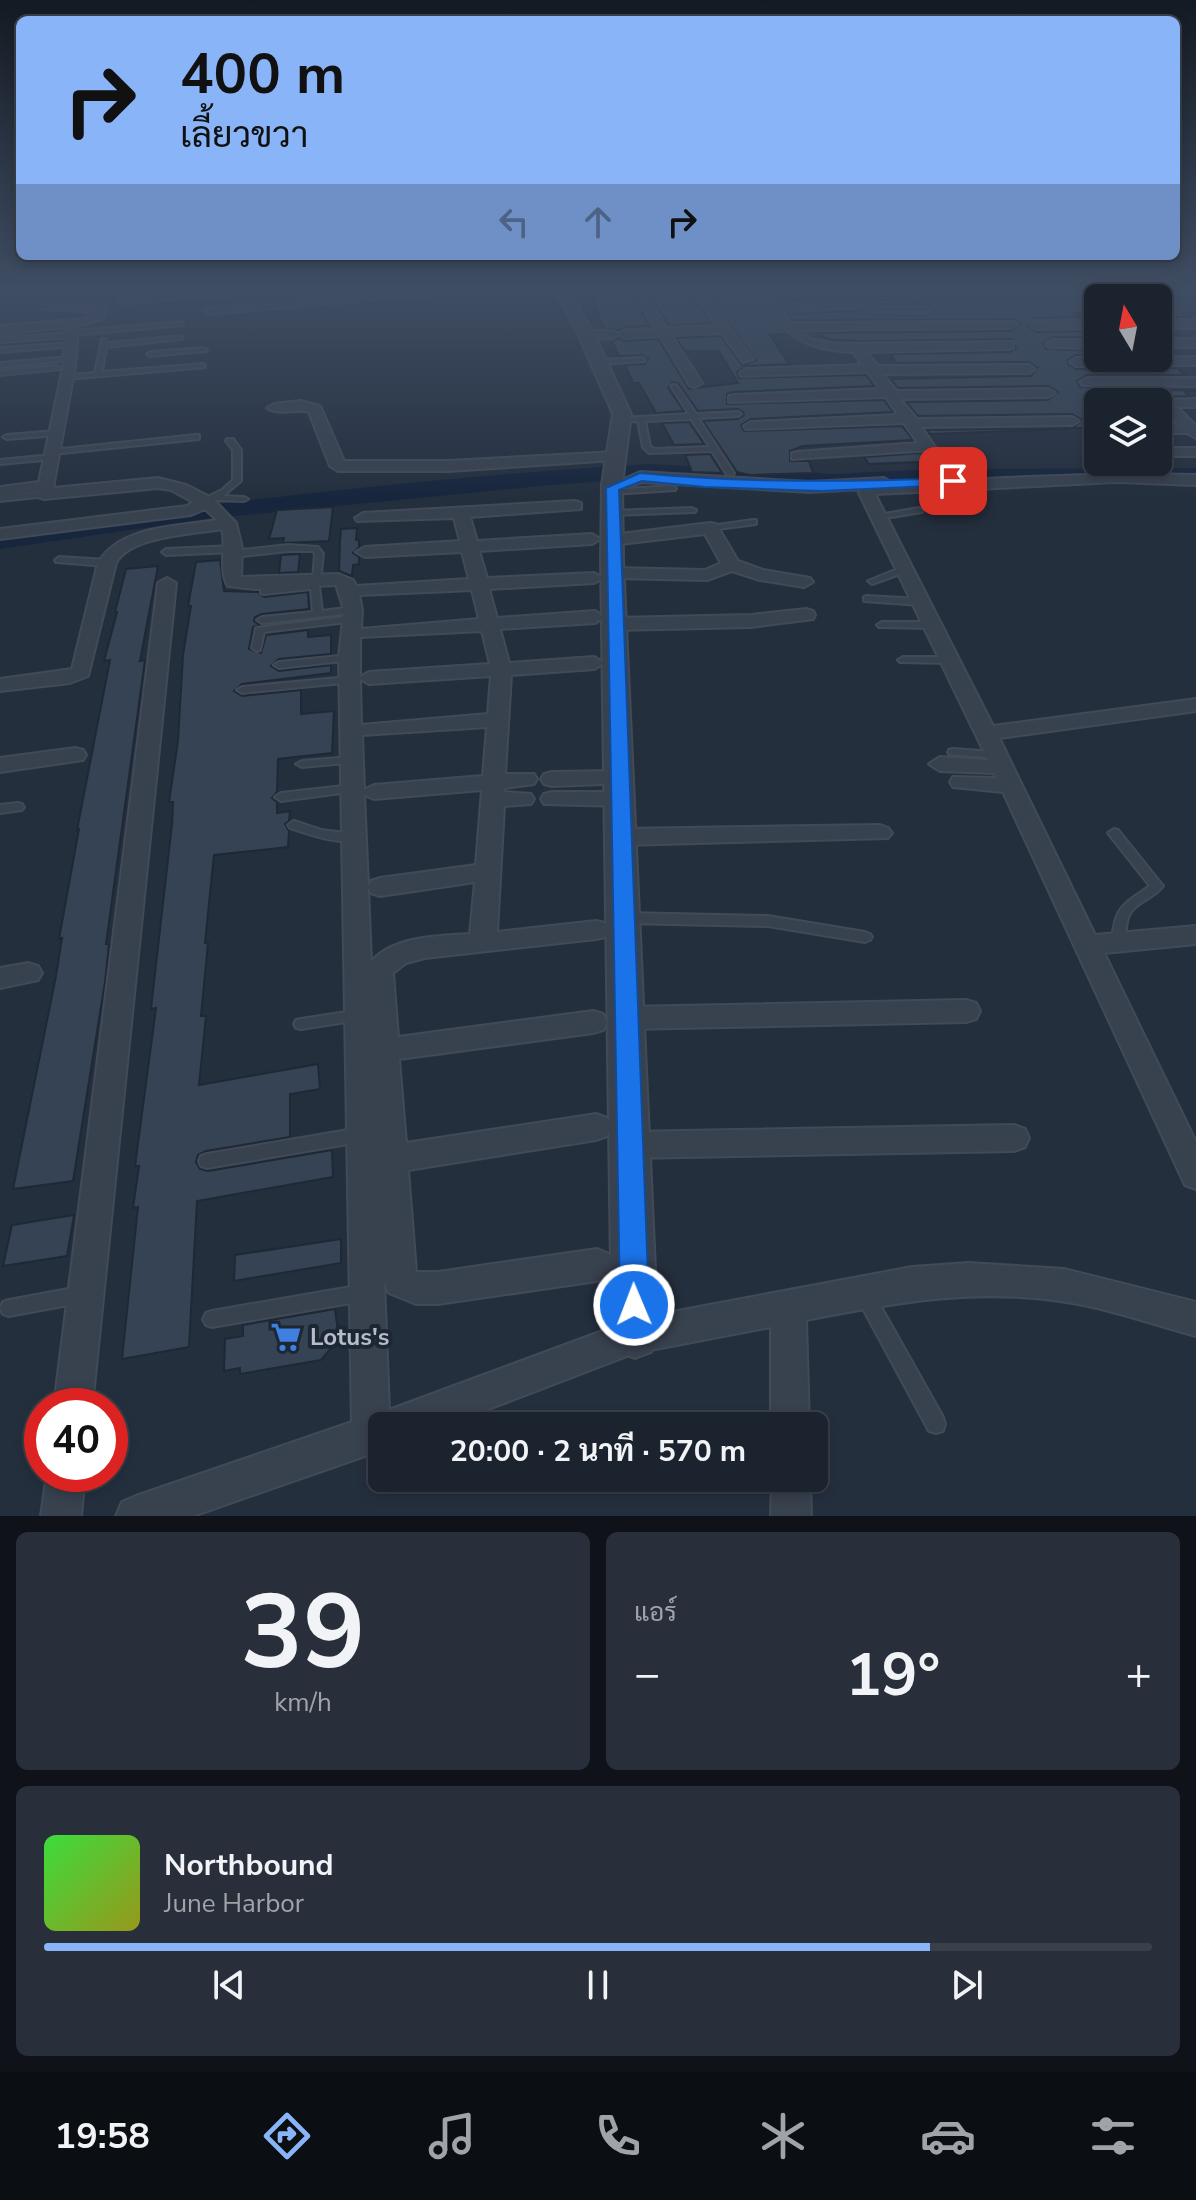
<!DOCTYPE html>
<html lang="th">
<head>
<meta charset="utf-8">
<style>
  :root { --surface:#1b232e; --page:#282f3a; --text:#f1f3f6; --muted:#a0a4aa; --line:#39404a; --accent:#8ab4f8 }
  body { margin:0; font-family:"Nunito Sans",Sarabun,sans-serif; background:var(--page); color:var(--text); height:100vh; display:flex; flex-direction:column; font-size:30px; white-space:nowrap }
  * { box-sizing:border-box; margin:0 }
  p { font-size:26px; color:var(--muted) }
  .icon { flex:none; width:44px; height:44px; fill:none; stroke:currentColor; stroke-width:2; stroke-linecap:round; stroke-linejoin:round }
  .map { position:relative; height:1516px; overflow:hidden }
  .panel { display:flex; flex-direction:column; gap:16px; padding:16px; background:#0f1319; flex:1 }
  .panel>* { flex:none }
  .banner { position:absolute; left:16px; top:16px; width:1164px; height:244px; border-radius:12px; box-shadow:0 4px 12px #0003,0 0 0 2px var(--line); background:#8ab4f8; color:#111; overflow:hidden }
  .needle { width:52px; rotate:350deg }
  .fabs { position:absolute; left:1084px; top:284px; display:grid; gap:16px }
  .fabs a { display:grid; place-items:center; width:88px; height:88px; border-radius:12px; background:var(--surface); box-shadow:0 4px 12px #0003,0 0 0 2px var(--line); font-size:40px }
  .speed { position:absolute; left:24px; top:1388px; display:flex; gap:16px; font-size:40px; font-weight:700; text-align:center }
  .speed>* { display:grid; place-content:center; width:104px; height:104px; border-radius:50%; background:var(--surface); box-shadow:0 4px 12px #0003,0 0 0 2px var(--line); line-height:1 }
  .speed .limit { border:12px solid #d22; background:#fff; color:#111 }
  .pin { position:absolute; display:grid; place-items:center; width:68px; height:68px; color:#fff; margin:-34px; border-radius:16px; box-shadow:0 4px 12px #0006 }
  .me { position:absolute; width:88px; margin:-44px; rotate:359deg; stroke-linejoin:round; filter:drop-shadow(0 0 6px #0008) }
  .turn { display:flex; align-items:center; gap:28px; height:168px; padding:0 32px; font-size:36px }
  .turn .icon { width:104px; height:104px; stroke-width:2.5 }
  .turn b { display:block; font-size:56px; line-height:68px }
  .lanes { display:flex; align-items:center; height:76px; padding:0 32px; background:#0003; justify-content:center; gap:40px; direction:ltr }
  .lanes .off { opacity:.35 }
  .big { font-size:60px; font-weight:700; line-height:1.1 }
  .panel .widget { flex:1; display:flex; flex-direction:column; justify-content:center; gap:12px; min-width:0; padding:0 28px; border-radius:12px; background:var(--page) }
  .panel .dial { align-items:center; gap:0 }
  .dial b { font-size:104px; line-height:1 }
  .song { display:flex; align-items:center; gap:24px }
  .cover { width:96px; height:96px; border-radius:12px; background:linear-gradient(135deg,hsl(120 70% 55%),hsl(60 70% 35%)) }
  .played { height:8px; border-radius:4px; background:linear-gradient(90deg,var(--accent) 80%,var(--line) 80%) }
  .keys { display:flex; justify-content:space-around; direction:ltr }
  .heat { display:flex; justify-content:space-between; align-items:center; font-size:44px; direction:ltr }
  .panel .tiles { flex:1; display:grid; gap:16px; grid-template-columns:1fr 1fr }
  .widget:last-child { grid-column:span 2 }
  .trip { position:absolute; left:368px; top:1412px; width:460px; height:80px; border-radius:12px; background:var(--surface); box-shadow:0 4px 12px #0003,0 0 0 2px var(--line); font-weight:700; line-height:80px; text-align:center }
  .dock { display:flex; height:128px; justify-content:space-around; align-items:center; background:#0b0e12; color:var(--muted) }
  .dock .icon { width:56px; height:56px }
  .dock .on { color:var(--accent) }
  .dock b { font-size:36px; color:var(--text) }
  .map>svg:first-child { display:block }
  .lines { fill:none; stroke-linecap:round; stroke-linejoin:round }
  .river { fill:#17263c; fill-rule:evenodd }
  .building { fill:#364354; stroke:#1f2835; stroke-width:2; fill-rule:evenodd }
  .service-casing { stroke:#414a57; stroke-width:4 }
  .minor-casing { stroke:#414a57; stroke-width:4 }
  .tertiary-casing { stroke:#414a57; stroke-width:4 }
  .service { fill:#38414e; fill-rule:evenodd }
  .minor { fill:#38414e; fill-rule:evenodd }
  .tertiary { fill:#38414e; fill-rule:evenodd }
  .route { fill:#1a73e8; stroke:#114b97; stroke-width:2 }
  .labels { text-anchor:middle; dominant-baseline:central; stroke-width:8; stroke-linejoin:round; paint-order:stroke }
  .near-poi-label { font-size:24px; font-weight:bold; fill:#b4bcc9; stroke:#1d2633; text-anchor:start }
</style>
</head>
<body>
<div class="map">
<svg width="1196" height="1516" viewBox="0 0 1196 1516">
  <rect width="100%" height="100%" fill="#242f3e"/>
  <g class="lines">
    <!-- river -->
    <path class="river" d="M649,464L833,474L937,469L1196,468V484L937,485L833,490L649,478L550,485L205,519L0,549V533C215,502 432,477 649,464Z"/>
  </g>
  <!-- building -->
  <path class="building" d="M620,287H627L650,326L625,327L619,330L604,328L589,290Z
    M643,287H686L711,323L669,325Z
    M702,287H750L788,334L770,335L789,364L746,366L737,372L739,378L866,375L874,386L734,392L727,394V404L884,400L893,412L751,419L741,425L744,431L902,426L913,440L803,446L790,451V461H809L813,473L750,475L737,472L703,421L738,419L744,415L743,412L738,409L698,411L678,383L672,382L668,388L684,411L656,413L639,383H633L625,365L645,364L648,359L643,355L619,356L612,341L619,338L625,341L658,339L689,389L738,383L719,351H685L676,338L721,336L742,365L756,360Z
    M855,287H988L867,288L858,295L867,300L1077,297L1094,313H1073L1078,317L1036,318L1027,326L1036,332L1094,331L1098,337H1052L1043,343L1046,349L1098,351V355H1076L1068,360V364L1076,369L1177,368L1185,375H1087L1077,381L1080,387L1195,391H1184L1189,396L1154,397L1152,402L1086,400L1098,415V428H1073L1082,420L1072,414L918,416L906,402L1048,400L1058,392L1048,386L898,388L891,379L1031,376L1038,368L1029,362L896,363L891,354L1010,352L1016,348L1013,339L860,341L828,339L819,333L1011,331L1020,324L1015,319L793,320L788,314L857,311L866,304L857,299L778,301L774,296L843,294ZM878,304H925L934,311L925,316L872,314L869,310Z
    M1171,296L1193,312H1181L1188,317H1158V298L1133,297Z
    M689,422L704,444L674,445L662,423Z
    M1069,429L930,434L927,430L1068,428Z
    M935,452L943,461L869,464L864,457Z
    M710,454L722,473L692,472L685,455Z
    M333,507L329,541L283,543L284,538L269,539L277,510Z
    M357,528L356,540H359V547L353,553L359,557V564L353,565L352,576L339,571L340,541L341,529Z
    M300,554L298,572L279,573L281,555Z
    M220,560L224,591L258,592L264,597L308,592L309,609L262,614L255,617L254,621L259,625L253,627L249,649L261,653L266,635L308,630V637L331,635V654L279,659L271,666L279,671L331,665V673L242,684L234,691L242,696L301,690V714L334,711L332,753L278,759L277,792L272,798L277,802V813L290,811L289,821L285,824L289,831L288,847L214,855L205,943H208L201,1016H206L199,1085L318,1064L320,1089L290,1094V1137L206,1151L198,1155L196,1162L200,1169L208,1171L332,1150L333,1177L197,1201L189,1347L122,1359L138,1207L133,1208L139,1166H135L156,1008L151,1009L172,824L173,802H169L178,741L183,655L191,606H188L196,562Z
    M158,566L140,661L145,660L106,944H109L105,982L73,1181L13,1189L56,976L62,938L59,939L79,829L77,830L110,660L104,661L117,612H115L126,569Z
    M74,1215L67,1256L3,1266L12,1225Z
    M341,1239V1263L234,1281L235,1255Z
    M335,1309L339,1339L321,1360L240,1374V1368L224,1371L225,1339L243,1336V1325Z"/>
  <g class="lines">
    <!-- service casing -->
    <g class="service-casing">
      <path id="service" d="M181,322L183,323V325L76,335L73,337L0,342V338L70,333L73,331Z
        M180,336L183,338L182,339L106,347L102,372L203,364L205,365V367L67,379L64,377L67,375L95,373L102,339H106L107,343Z
        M73,343L75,344V346L0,352V348Z
        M204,348L207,350L206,351L150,356L147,354L150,352Z
        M70,357L73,359L72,360L0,367V363Z
        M643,358L645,359V361L599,364L596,362L599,360Z
        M57,366L59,367V369L0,375V371Z
        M672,385H676L696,414L738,412L741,414L738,416L698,418L734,473L733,475H727L712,451L649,453L643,447L638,421L622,422L618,420L622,418L689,414L671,386ZM691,419L710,447L654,449L650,446L645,421Z
        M56,431H59V435L7,439L3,437L7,435Z
        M196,435H199V439L52,454L48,452L52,450Z
        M227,439H233L241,450V481L223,496L244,497L248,499L244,501L214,500L203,503V499L222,490L233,480V450L226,441Z
        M51,455H54V459L0,464V460Z
        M672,486L676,488L675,490L612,494L608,492L612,490Z
        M44,492H47V496L0,501V497Z
        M692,508L696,510L695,512L612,515L608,513L612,511Z
        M919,508L923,510L922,512L879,519L875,517L879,515Z
        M753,520H756V524L710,530L706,528L710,526Z
        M288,545L318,547L323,554L320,582L317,583L313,580L315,554L313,551H288L234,557L230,554L233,552L166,555L162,552L166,549L234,546L238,549L235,551Z
        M59,557L107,560L111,563L107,566L56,562L55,560Z
        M905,566L908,567V571L875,583L872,584L868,581Z
        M315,583L319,586L322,611L353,607L358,610L353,613L262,623L257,620L262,617L313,612L311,589L264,594L261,593V589Z
        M867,596L920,599L925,602L920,605L864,601V597Z
        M352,616L355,617V621L264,632L260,650L257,651L252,648L256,628Z
        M882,622H932L937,625L932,628L879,627L877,625Z
        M349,655L352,656L354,658L352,660L279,668L274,665L279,662Z
        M903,657H948L953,660L948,663L900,662L898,660Z
        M349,677L354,680L353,682L242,693L237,690L242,687Z
        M953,749L996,752L1001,755L996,758L949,754L948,752L949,750Z
        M352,757L356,758L358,760L356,762L302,767L296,764L302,761Z
        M352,785L356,787L358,789L356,791L281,801L275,797L281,793Z
        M18,803L22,804L24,807L22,810L0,813V805Z
        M294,821L321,830L354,834L360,838C346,848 306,833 290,828L288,825Z
        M1114,829L1118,830L1163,886C1155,898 1139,900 1131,912C1124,921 1127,935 1124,945L1119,947L1114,945L1112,942C1114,907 1124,904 1150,886L1108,833Z
        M625,913L768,916L865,932L870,934L872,937L870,940L865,942L768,926L625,923L620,921L619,918L620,915Z
        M359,1010L364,1011L366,1015L364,1019L359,1020L301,1029L296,1028L294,1024L296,1020L301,1019Z
        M360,1128L365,1130L368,1135L365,1140L360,1142L207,1168L201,1166L199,1161L201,1156L207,1154Z
        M362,1285L368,1287L371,1293L368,1299L362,1301L212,1327L206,1325L203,1319L206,1313L212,1311Z
        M79,1287L85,1289L88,1295L85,1301L79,1303L9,1316L3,1314L0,1308L3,1302L9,1300Z
        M866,1289L872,1291L943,1417L945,1424L943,1431L936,1433L929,1431L860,1303L857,1297L860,1291Z"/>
    </g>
    <!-- minor casing -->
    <g class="minor-casing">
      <path id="minor" d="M52,287H108L103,290L30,294L25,291Z
        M252,287H293L288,290L123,303L117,300L123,297Z
        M449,287H486L481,290L209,314L203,311L209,308Z
        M559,287H591L562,292L557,289Z
        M630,287H640L667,328L717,326L689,287H699L753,359L743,362L722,333L671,335L702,383L695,387L690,386L660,336L625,338L619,334L613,338L583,339V333C593,331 611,328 619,334L625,330L655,329Z
        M753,287H847L843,291L768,293L777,304L857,302L863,305L857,308L782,311L792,323L1015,322L1017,324L1011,328L799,330L811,339L836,344L1013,342V348L1009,349L866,352L878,366L1029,365L1035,369L1029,373L882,374L897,391L1048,389L1055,393L1048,397L900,399L917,419L1072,417L1079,421L1072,425L921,427L935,447L933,450L792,459V453L797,452L918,443L904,423L746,429L744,426L751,422L898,415L886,397L729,402V396L734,395L880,389L868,372L741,376L740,373L746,369L862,365L853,352C796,350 784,331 753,287Z
        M1196,287V293L867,297L861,294L867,291Z
        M46,304L102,306L108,309L103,319L78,326L75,367L53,488L158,478L186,485L212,498L236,523L242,548L241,577L339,574L353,580L356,586L469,579L462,552L365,557L356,552L365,547L460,541L454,518L357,521L355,518L363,513L575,501L581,503V509L470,517L477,541L592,534L600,539L592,544L479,551L487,578L594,573L603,578L594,583L489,589L497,618L595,611L604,617L595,623L500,629L509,663L594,657L604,663L594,669L511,675L505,774H534L537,779L534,784L505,788L504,792L531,794L534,799L531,804L504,806L497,932L596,921L605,923L609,930L605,937L596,939L425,958L406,963L393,973L398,1037L593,1011L603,1014L607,1022L603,1030L593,1033L399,1059L406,1143L596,1114L607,1118L611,1127L607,1136L596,1140L408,1170L416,1272H438L597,1249L609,1254L614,1265L609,1276L597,1281L438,1304H416L389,1293L384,1282L389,1410L635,1319L912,1267L968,1263L1064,1269L1196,1302V1336C1152,1324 1105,1307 1060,1301C971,1288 893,1303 806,1320L809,1426H771V1327L635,1353L444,1426H382V1450L193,1516H116L122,1502L136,1496L352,1422L339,658L344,610L336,585L255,589L228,586C218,570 227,548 222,529C193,534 130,536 116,563L88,676L70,683L0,691V679L72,669L98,563C120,525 178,527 217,520L205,509L191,515L0,539V529L187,506L193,502L171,490L158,488L44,499L38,497L37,492L0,497V487L39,482L63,367L66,327L0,334V326L85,319L95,312L42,309V305ZM472,590L479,619L361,629L362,610L359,595ZM482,631L490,664L369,672L360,677V637ZM491,676L488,714L361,725L360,679L369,684ZM487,727L483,776L374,785L364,790L362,735ZM482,790L476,865L380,878L371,881L368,886L364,795L374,799ZM475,882L470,934C439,936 393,936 371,962L368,888L371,893L380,896Z
        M878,307H925L931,310L925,313L874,312L872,310Z
        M1098,320V328L1036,329L1030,325L1036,321Z
        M1158,320H1196V328H1158Z
        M1158,339H1196V347H1158Z
        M1052,340H1098V348L1048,347L1046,344Z
        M1196,357V365L1076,366L1070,362L1076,358Z
        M1087,378H1196V386L1082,385L1080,382Z
        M1196,399V407H1177L1196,426V438L1187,433H1158V425H1179L1154,400Z
        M300,401L320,406L344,461H448L615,452L622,456L615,460L448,471H338L330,466L309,412C296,408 278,416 267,408L274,404Z
        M1158,448H1196V456H1158Z
        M640,472L810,482L884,478L892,483C993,479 1093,472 1196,475V485L1116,482L875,494L993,726L1196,699V711L999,738L1095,935L1196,926V944L1104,953L1196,1142V1189L1185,1185L1003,792L953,787L950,782L953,777L996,778L994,773L940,771L929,764L940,757L988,760L859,493L862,489L810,492L642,482L612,493L604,488Z
        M710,523L716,524L738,561L763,570L810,578L813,582L804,587L760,580L732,571L707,580L613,578L604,573L613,568L705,570L721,563L705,534L612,545L604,540L612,535Z
        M167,578L176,583L92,1406H54L158,583Z
        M806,609L813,611L815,615L813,619L751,627L614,630L605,624L614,618L751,615Z
        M75,748L83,750L86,755L83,760L0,772V758Z
        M619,771L627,773L630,778L627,783L552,786L544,784L541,779L544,774L552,772Z
        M552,792H621L629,794L632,799L629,804L621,806L544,804L541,799L544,794Z
        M880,825L888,828L892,833L888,838L622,845L614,843L610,837L614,831L622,829Z
        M28,963L38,966L42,973L38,980L0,988V968Z
        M966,1000L976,1003L980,1011L976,1019L966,1022L627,1029L617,1026L613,1018L617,1010L627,1007Z
        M1014,1125L1025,1129L1029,1138L1025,1147L1014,1151L630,1158L619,1154L614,1145L619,1136L630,1132Z
        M47,1474H85L81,1516H41Z
        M772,1478H810L811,1516H771Z"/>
    </g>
    <!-- tertiary casing -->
    <g class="tertiary-casing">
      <path id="tertiary" d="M553,287H567L595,336L631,414L622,484L623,559L658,1336L651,1352L635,1358L619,1352L612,1336L601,559L602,484L613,414L579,336Z"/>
    </g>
    <!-- service -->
    <use href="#service" class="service"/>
    <!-- minor -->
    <use href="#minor" class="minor"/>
    <!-- tertiary -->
    <use href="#tertiary" class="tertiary"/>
  </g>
  <!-- sky -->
  <linearGradient id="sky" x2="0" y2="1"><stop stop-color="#141a22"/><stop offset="0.58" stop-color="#3f4d63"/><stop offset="1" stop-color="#3f4d63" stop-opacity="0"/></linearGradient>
  <rect width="1196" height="499" fill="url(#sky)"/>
  <!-- route -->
  <path class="route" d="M640,473C745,483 848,482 953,478L959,481L953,485L822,491L705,487L642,481L619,490L649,1305L645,1314L634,1318L624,1314L620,1305L606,488Z"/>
  <!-- icons -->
  <defs>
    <g id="supermarket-bare" transform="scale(2.4)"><path d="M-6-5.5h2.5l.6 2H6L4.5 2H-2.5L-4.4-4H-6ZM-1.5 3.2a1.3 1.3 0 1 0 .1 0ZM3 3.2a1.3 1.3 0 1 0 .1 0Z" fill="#3f7fe0" stroke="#1d2633" stroke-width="2.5" paint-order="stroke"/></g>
  </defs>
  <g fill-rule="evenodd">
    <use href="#supermarket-bare" x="286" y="1337"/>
  </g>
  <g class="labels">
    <!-- near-poi labels -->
    <g class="near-poi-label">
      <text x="310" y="1337">Lotus's</text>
    </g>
  </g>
</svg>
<div class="fabs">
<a><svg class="needle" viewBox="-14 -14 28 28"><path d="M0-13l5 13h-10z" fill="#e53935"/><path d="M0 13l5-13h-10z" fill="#a0a4aa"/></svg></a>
<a><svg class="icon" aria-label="layers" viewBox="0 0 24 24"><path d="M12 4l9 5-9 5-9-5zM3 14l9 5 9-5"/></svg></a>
</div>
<div class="speed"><div class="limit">40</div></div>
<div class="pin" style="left:953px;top:481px;background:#d93025"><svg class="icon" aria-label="arrive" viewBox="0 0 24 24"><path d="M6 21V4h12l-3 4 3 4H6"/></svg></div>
<svg class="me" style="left:634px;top:1305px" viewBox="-20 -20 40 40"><circle r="17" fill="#1a73e8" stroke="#fff" stroke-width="3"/><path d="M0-11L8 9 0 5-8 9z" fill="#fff"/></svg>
<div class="trip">20:00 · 2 นาที · 570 m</div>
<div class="banner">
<div class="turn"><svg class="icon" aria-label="right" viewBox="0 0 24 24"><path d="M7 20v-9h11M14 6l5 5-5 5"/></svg><div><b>400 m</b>เลี้ยวขวา</div></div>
<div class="lanes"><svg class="icon off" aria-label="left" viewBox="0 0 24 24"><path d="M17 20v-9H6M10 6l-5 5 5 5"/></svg><svg class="icon off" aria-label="ahead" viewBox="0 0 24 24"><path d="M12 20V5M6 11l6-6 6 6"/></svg><svg class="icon" aria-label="right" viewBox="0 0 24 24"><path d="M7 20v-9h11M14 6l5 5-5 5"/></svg></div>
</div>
</div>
<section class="panel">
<div class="tiles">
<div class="widget dial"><b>39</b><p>km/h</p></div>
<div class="widget"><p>แอร์</p>
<div class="heat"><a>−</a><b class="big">19°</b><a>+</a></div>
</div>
<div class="widget">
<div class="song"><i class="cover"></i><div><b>Northbound</b><p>June Harbor</p></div></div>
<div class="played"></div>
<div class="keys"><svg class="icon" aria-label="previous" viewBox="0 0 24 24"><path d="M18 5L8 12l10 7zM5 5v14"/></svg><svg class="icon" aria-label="pause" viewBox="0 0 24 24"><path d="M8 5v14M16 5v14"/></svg><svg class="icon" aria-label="next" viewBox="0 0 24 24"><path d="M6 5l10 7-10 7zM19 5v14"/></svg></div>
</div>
</div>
</section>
<nav class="dock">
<b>19:58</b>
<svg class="icon on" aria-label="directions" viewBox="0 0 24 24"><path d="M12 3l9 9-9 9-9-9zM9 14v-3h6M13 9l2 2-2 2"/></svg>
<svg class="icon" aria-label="music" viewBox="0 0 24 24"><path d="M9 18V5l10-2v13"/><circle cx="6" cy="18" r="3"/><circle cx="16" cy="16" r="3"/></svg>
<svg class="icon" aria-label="phone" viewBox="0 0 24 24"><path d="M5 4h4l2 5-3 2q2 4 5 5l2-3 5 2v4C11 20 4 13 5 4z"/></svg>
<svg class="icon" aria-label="climate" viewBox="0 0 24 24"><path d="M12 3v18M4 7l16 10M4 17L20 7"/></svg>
<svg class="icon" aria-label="car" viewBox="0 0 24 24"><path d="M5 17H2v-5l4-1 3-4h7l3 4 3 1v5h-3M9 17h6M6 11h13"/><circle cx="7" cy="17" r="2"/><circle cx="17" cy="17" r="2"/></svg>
<svg class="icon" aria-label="filters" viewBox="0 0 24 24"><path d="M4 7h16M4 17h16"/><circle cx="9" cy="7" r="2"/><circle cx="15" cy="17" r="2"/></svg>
</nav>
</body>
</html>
